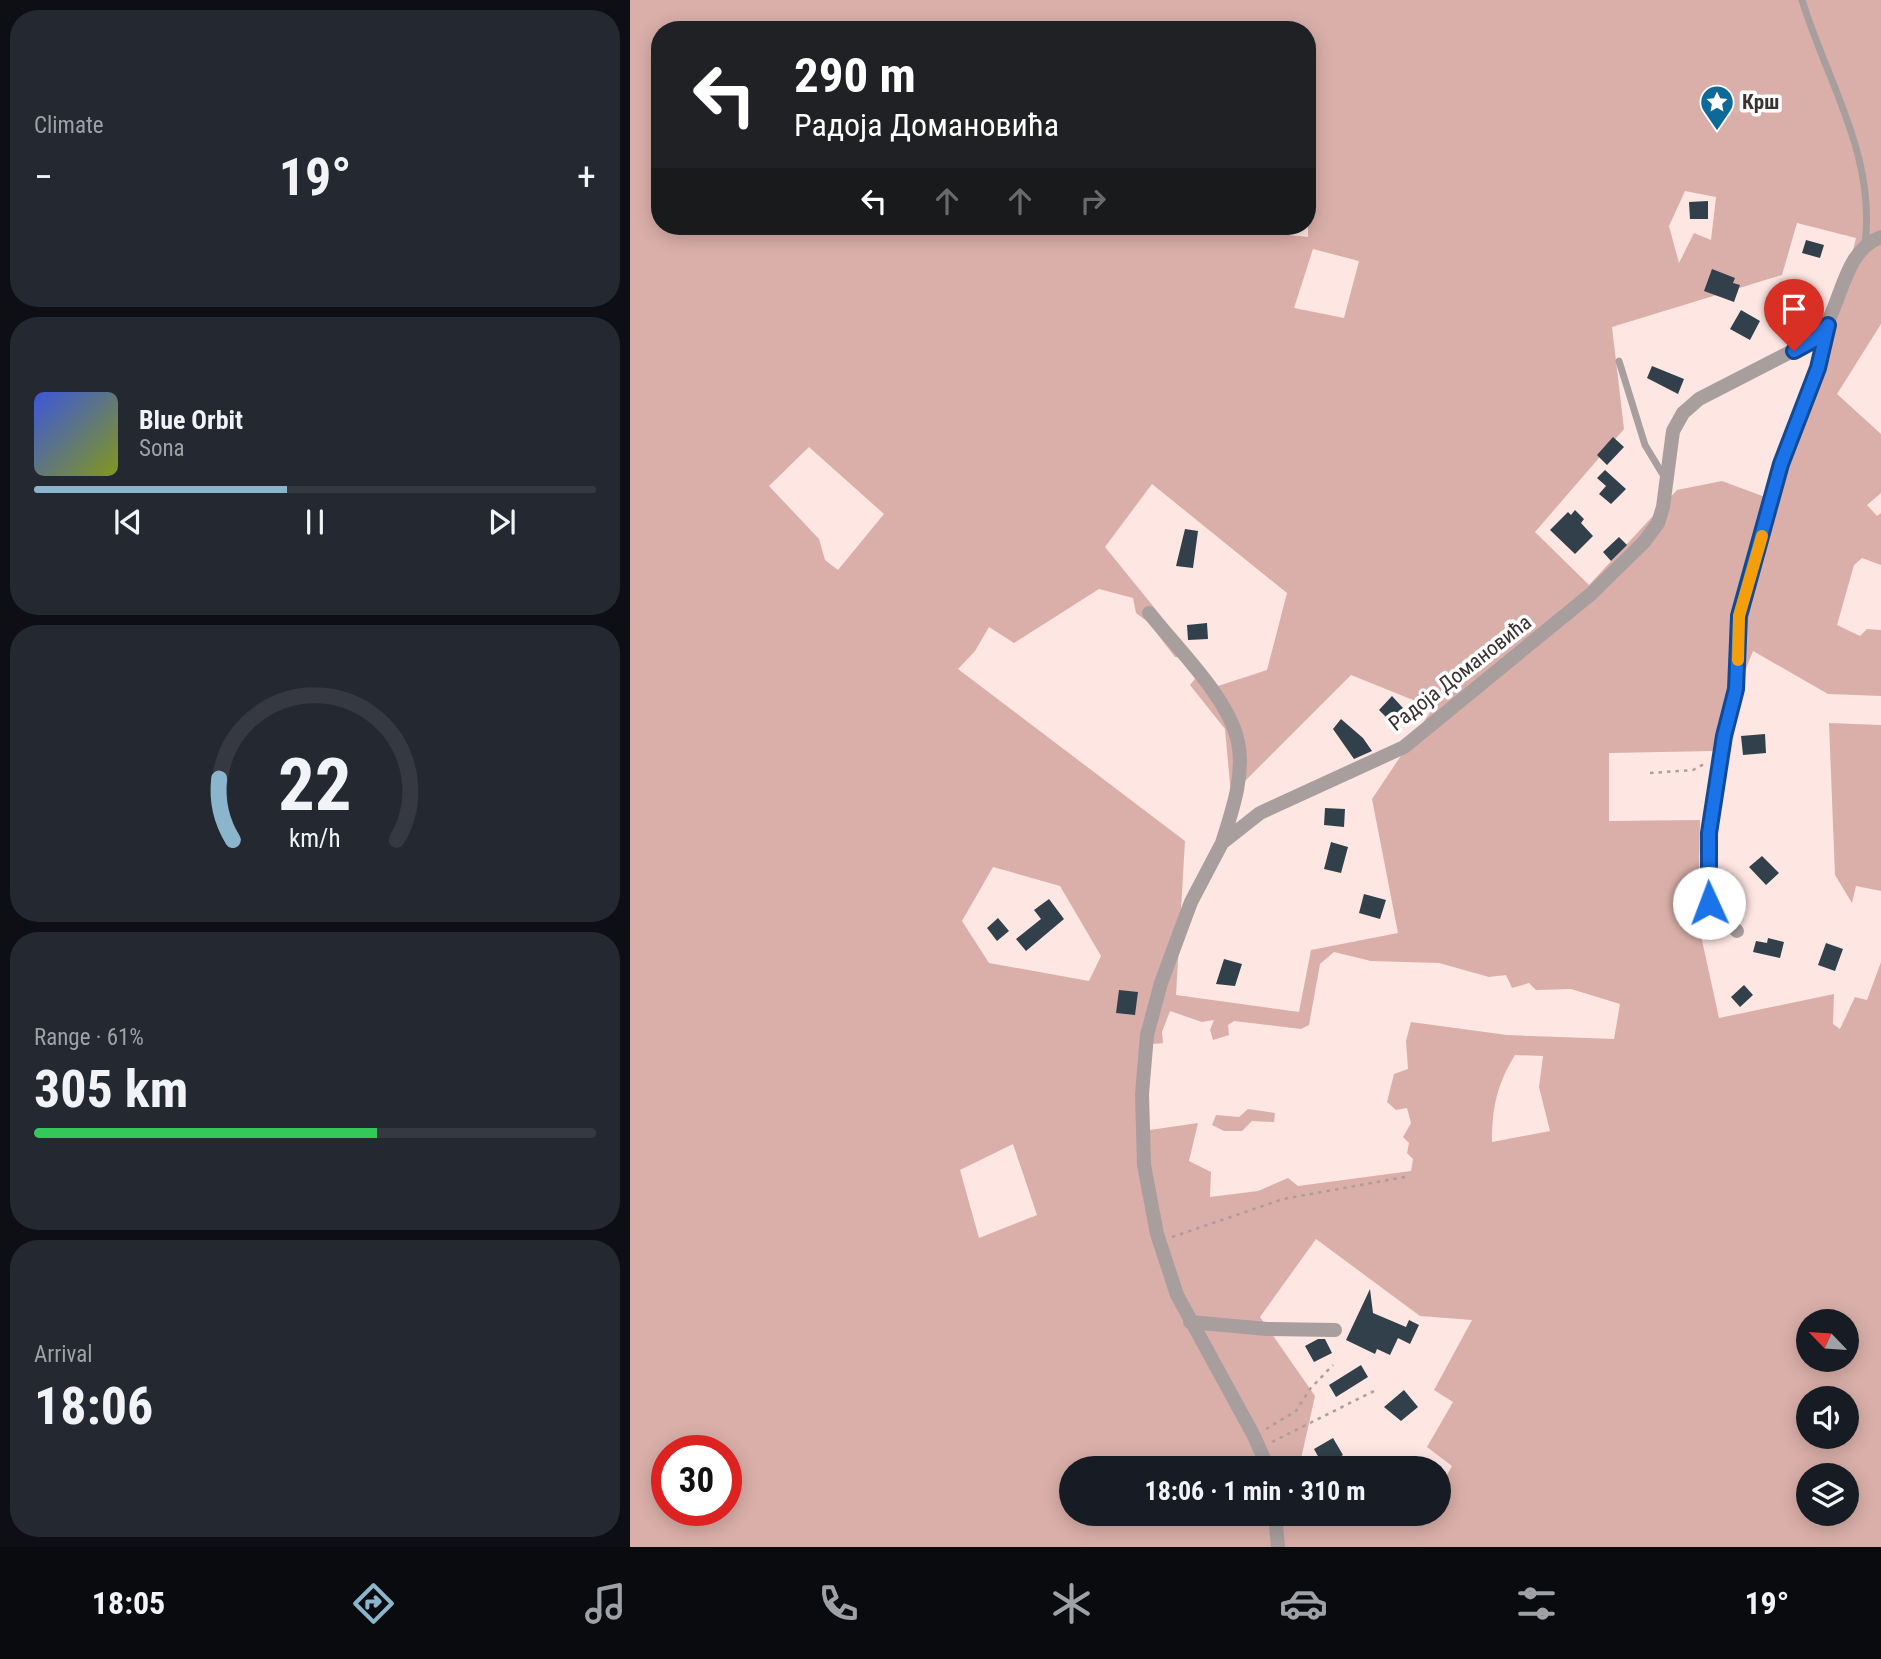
<!DOCTYPE html>
<html lang="en">
<head>
<meta charset="utf-8">
<style>
  :root { --surface:#171b24; --page:#242831; --text:#f1f3f6; --muted:#9ea1a6; --line:#363941; --accent:#8ab5cc }
  body { margin:0; font-family:"Roboto Condensed",sans-serif; background:var(--page); color:var(--text); height:100vh; display:flex; flex-direction:column; font-size:26px; white-space:nowrap }
  * { box-sizing:border-box; margin:0 }
  p { font-size:23px; color:var(--muted) }
  .icon { flex:none; width:38px; height:38px; fill:none; stroke:currentColor; stroke-width:2; stroke-linecap:round; stroke-linejoin:round }
  .map { position:relative; flex:1; overflow:hidden }
  .side { display:flex; flex-direction:column; gap:10px; padding:10px; background:#0d0f14; width:630px }
  .side>* { flex:none }
  .top-card { position:absolute; left:21px; top:21px; width:665px; height:214px; border-radius:28px; box-shadow:0 4px 18px #0003; background:#202124; color:#fff; overflow:hidden }
  .needle { width:46px; rotate:295deg }
  .fabs { position:absolute; left:1166px; top:1309px; display:grid; gap:14px }
  .fabs a { display:grid; place-items:center; width:63px; height:63px; border-radius:50%; background:var(--surface); box-shadow:0 4px 18px #0003; font-size:35px }
  .speed { position:absolute; left:21px; top:1435px; display:flex; gap:14px; font-size:35px; font-weight:700; text-align:center }
  .speed>* { display:grid; place-content:center; width:91px; height:91px; border-radius:50%; background:var(--surface); box-shadow:0 4px 18px #0003; line-height:1 }
  .speed .limit { border:10px solid #d22; background:#fff; color:#111 }
  .pin { position:absolute; display:grid; place-items:center; width:60px; height:60px; color:#fff; margin:-72px -30px; border-radius:50% 50% 50% 0; rotate:-45deg; box-shadow:0 0 7px #0007 }
  .pin .icon { rotate:45deg }
  .me { position:absolute; width:77px; margin:-38px; rotate:358deg; stroke-linejoin:round; filter:drop-shadow(0 0 5px #0008) }
  .turn { display:flex; align-items:center; gap:24px; height:147px; padding:0 28px; font-size:32px }
  .turn .icon { width:91px; height:91px; stroke-width:2.5 }
  .turn b { display:block; font-size:49px; line-height:60px }
  .lanes { display:flex; align-items:center; height:66px; padding:0 28px; background:#0003; justify-content:center; gap:35px; direction:ltr }
  .lanes .off { opacity:.35 }
  .big { font-size:52px; font-weight:700; line-height:1.1 }
  .side .widget { flex:1; display:flex; flex-direction:column; justify-content:center; gap:10px; min-width:0; padding:0 24px; border-radius:28px; background:var(--page) }
  .side .dial { align-items:center; gap:0 }
  .dial svg { height:182px; overflow:visible; fill:none; stroke:var(--line); stroke-width:7; stroke-linecap:round; text-anchor:middle }
  .dial text { fill:var(--text); stroke:none }
  .song { display:flex; align-items:center; gap:21px }
  .cover { width:84px; height:84px; border-radius:10px; background:linear-gradient(135deg,hsl(230 70% 55%),hsl(70 70% 35%)) }
  .played { height:7px; border-radius:4px; background:linear-gradient(90deg,var(--accent) 45%,var(--line) 45%) }
  .keys { display:flex; justify-content:space-around; direction:ltr }
  .heat { display:flex; justify-content:space-between; align-items:center; font-size:38px; direction:ltr }
  .charge { height:10px; border-radius:5px; background:linear-gradient(90deg,#34c759 61%,var(--line) 0) }
  .trip { position:absolute; left:429px; top:1456px; width:392px; height:70px; border-radius:35px; background:var(--surface); box-shadow:0 4px 18px #0003; font-weight:700; line-height:70px; text-align:center }
  .dock { display:flex; height:112px; justify-content:space-around; align-items:center; background:#090b0e; color:var(--muted) }
  .dock .icon { width:49px; height:49px }
  .dock .active { color:var(--accent) }
  .dock b { font-size:32px; color:var(--text) }
  main { display:flex; flex:1; min-height:0 }
  .map>svg:first-child { display:block }
  .green { fill:#daafa9; fill-rule:evenodd }
  .building { fill:#31404a }
  .lines { fill:none; stroke-linecap:round; stroke-linejoin:round }
  .path { stroke:#af9d9b; stroke-width:2.5; stroke-dasharray:3.5 5; stroke-linecap:butt }
  .service { stroke:#a89e9d; stroke-width:7 }
  .minor { stroke:#a89e9d; stroke-width:14 }
  .route-casing { stroke:#114b97; stroke-width:18 }
  .route { stroke:#1a73e8; stroke-width:12 }
  .slow { stroke:#f59e0b; stroke-width:12 }
  .labels { text-anchor:middle; dominant-baseline:central; stroke-width:7; stroke-linejoin:round; paint-order:stroke }
  .poi-label { font-size:21px; font-weight:bold; fill:#3b3231; stroke:#fff; text-anchor:start }
  .street-label { font-size:21px; fill:#3b3231; stroke:#fff }
</style>
</head>
<body>
<main>
<section class="side">
<div class="widget"><p>Climate</p>
<div class="heat"><a>−</a><b class="big">19°</b><a>+</a></div>
</div>
<div class="widget">
<div class="song"><i class="cover"></i><div><b>Blue Orbit</b><p>Sona</p></div></div>
<div class="played"></div>
<div class="keys"><svg class="icon" aria-label="previous" viewBox="0 0 24 24"><path d="M18 5L8 12l10 7zM5 5v14"/></svg><svg class="icon" aria-label="pause" viewBox="0 0 24 24"><path d="M8 5v14M16 5v14"/></svg><svg class="icon" aria-label="next" viewBox="0 0 24 24"><path d="M6 5l10 7-10 7zM19 5v14"/></svg></div>
</div>
<div class="widget dial"><svg viewBox="0 0 100 80">
<path d="M14 69A42 42 0 1 1 86 69"/>
<path d="M14 69A42 42 0 0 1 8 42" stroke="#8ab5cc"/>
<text x="50" y="56" font-size="32" font-weight="700">22</text>
<text x="50" y="72" font-size="11">km/h</text>
</svg></div>
<div class="widget"><p>Range · 61%</p><b class="big">305 km</b><div class="charge"></div></div>
<div class="widget"><p>Arrival</p><b class="big">18:06</b></div>
</section>
<div class="map">
<svg width="1251" height="1547" viewBox="0 0 1251 1547">
  <rect width="100%" height="100%" fill="#fee6e3"/>
  <!-- green -->
  <path class="green" d="M0,0H1251V324L1207,394L1251,434V493L1237,505L1247,516L1251,513V565L1232,558L1224,565L1207,625L1230,636L1237,629L1251,630V696L1198,694L1123,651L1083,751L979,753V821L1070,820L1068,922L1089,1018L1204,994L1203,1024L1210,1029L1225,997L1237,1000L1251,962V1547H0ZM30,30H677L678,237L594,228L595,226H30ZM1055,191L1086,197L1081,240L1064,233L1049,263L1039,226ZM1167,223L1226,238L1193,371L1135,497L1092,481L1047,490L959,585L905,532L994,429L982,327L1152,275ZM683,249L729,261L714,318L664,308ZM179,447L254,514L208,570L195,560L189,539L139,486ZM522,484L657,593L637,670L588,686L574,668L560,685L595,729L601,795L721,675L803,708L742,799L768,933L681,950L669,1012L546,995L555,841L328,669L345,651L359,627L384,643L469,589L503,598L506,613L518,622L545,657L566,659L475,547ZM363,867L430,886L471,956L459,981L359,963L332,921ZM704,952L741,961L809,963L859,977L876,975L882,988L899,983L906,990L941,989L990,1004L984,1039L877,1035L781,1022L776,1041L778,1069L764,1074L757,1102L766,1110L777,1108L781,1123L773,1137L779,1143L777,1153L783,1159L781,1171L668,1186L658,1178L628,1191L580,1197L581,1172L559,1161L568,1123L520,1130L518,1148L530,1225L548,1288L641,1468H669L685,1396L630,1317L686,1239L790,1316L842,1320L804,1390L823,1402L797,1447L822,1466L809,1489L808,1514H441V1468H630L613,1425L547,1307L508,1129L522,1044L533,1043L532,1032L540,1011L572,1022L584,1020L580,1030L583,1040L599,1035L598,1025L604,1021L671,1029L679,1025L690,964ZM885,1055L913,1056L909,1087L920,1131L862,1142C862,1108 867,1084 885,1055ZM383,1144L407,1215L349,1238L330,1170ZM1178,1321H1216V1360H1178ZM1178,1398H1216V1437H1178ZM37,1451H96V1510H37ZM1178,1475H1216V1514H1178Z
    M1199,723L1251,725V891L1226,886L1222,903L1205,875Z
    M618,1109L645,1113L644,1122L622,1121L612,1131H594L582,1125L586,1115L609,1117Z"/>
  <!-- building -->
  <path class="building" d="M1078,201V219H1060L1059,202Z
    M1176,240L1194,245L1190,258L1172,253Z
    M1082,269L1105,278L1103,283L1110,285L1104,302L1074,291Z
    M1111,310L1130,321L1120,340L1100,329Z
    M1022,366L1054,379L1048,394L1017,378Z
    M983,437L994,447L977,465L967,455Z
    M975,470L996,489L981,504L969,494L976,486L967,478Z
    M945,510L954,519L951,523L963,536L945,554L920,530L938,512L941,515Z
    M555,529L568,531L563,568L546,566Z
    M989,537L997,545L981,561L973,552Z
    M577,623L578,639L558,640L557,625Z
    M762,696L773,708L760,721L749,710Z
    M711,719L733,738L742,751L724,759L703,729Z
    M1135,734L1136,753L1113,755L1111,736Z
    M695,808L715,809L714,827L694,825Z
    M701,842L718,847L711,873L694,869Z
    M1132,856L1149,873L1136,885L1119,867Z
    M734,894L756,900L750,919L729,913Z
    M419,899L434,919L396,951L386,939L411,919L404,910Z
    M368,918L379,931L367,941L357,928Z
    M1138,938L1154,942L1150,958L1123,952L1126,941L1137,943Z
    M1196,943L1213,949L1205,971L1188,965Z
    M594,959L612,964L605,986L586,984Z
    M1114,985L1123,995L1110,1007L1101,997Z
    M489,990L508,992L505,1015L486,1013Z
    M740,1289L743,1313L776,1327L779,1320L789,1325L780,1344L768,1338L760,1355L747,1349L745,1354L716,1340Z
    M688,1339H695L702,1353L684,1362L675,1346Z
    M731,1365L738,1377L706,1397L699,1385Z
    M774,1390L788,1407L771,1421L754,1407Z
    M703,1438L713,1455L694,1467L684,1449Z"/>
  <g class="lines">
    <!-- path -->
    <path class="path" d="M1020,773L1063,770L1076,763
      M542,1237L653,1199L775,1177
      M636,1429L666,1411L680,1389L703,1365
      M642,1442L744,1391"/>
    <!-- service -->
    <path class="service" d="M1172,0C1197,82 1246,155 1235,244
      M989,361L1015,445L1035,478"/>
    <!-- minor -->
    <path class="minor" d="M519,613C547,648 599,698 608,742C615,775 602,811 592,843
      M1107,931L1078,903L1079,833L1094,736L1106,689L1109,616L1151,464L1188,368L1198,327
      M560,1322L637,1329L705,1330
      M638,1468L624,1436L547,1295L527,1234L514,1165L512,1094L517,1035L531,983L561,902L592,843L630,813L774,747L961,594L1014,542L1028,523L1033,507L1043,431L1053,413L1069,399L1186,339C1213,310 1210,252 1251,237
      M645,1514L648,1547"/>
  </g>
  <g class="lines">
    <!-- route casing -->
    <g class="route-casing">
      <path id="route" d="M1079,903V833L1094,736L1106,689L1109,616L1151,464L1188,368L1198,325L1186,339L1164,351"/>
    </g>
    <!-- route -->
    <use href="#route" class="route"/>
    <!-- slow -->
    <path class="slow" d="M1108,660L1109,616L1132,536"/>
  </g>
  <!-- icons -->
  <defs>
    <g id="sight-pin" transform="scale(1.75)"><path d="M0 17L-7.5 6A9.5 9.5 0 1 1 7.5 6Z" fill="#0d6998" stroke="#fff"/><path d="M0-6L1.8-2.2L6-1.7L2.9 1.2L3.7 5.4L0 3.3L-3.7 5.4L-2.9 1.2L-6-1.7L-1.8-2.2Z" fill="#fff"/></g>
  </defs>
  <g fill-rule="evenodd">
    <use href="#sight-pin" x="1087" y="102"/>
  </g>
  <g class="labels">
    <!-- poi labels -->
    <g class="poi-label">
      <text x="1112" y="102">Крш</text>
    </g>
    <!-- street labels -->
    <g class="street-label">
      <text transform="translate(830 673) rotate(-38)">Радоја Домановића</text>
    </g>
  </g>
</svg>
<div class="fabs">
<a><svg class="needle" viewBox="-14 -14 28 28"><path d="M0-13l5 13h-10z" fill="#e53935"/><path d="M0 13l5-13h-10z" fill="#9ea1a6"/></svg></a>
<a><svg class="icon" aria-label="sound" viewBox="0 0 24 24"><path d="M4 9h4l5-4v14l-5-4H4zM17 9q2 3 0 6"/></svg></a>
<a><svg class="icon" aria-label="layers" viewBox="0 0 24 24"><path d="M12 4l9 5-9 5-9-5zM3 14l9 5 9-5"/></svg></a>
</div>
<div class="speed"><div class="limit">30</div></div>
<div class="pin" style="left:1164px;top:351px;background:#d93025"><svg class="icon" aria-label="arrive" viewBox="0 0 24 24"><path d="M6 21V4h12l-3 4 3 4H6"/></svg></div>
<svg class="me" style="left:1079px;top:903px" viewBox="-20 -20 40 40"><circle r="19" fill="#fff"/><path d="M0-13L10 11 0 6-10 11z" fill="#1a73e8"/></svg>
<div class="trip">18:06 · 1 min · 310 m</div>
<div class="top-card">
<div class="turn"><svg class="icon" aria-label="left" viewBox="0 0 24 24"><path d="M17 20v-9H6M10 6l-5 5 5 5"/></svg><div><b>290 m</b>Радоја Домановића</div></div>
<div class="lanes"><svg class="icon" aria-label="left" viewBox="0 0 24 24"><path d="M17 20v-9H6M10 6l-5 5 5 5"/></svg><svg class="icon off" aria-label="ahead" viewBox="0 0 24 24"><path d="M12 20V5M6 11l6-6 6 6"/></svg><svg class="icon off" aria-label="ahead" viewBox="0 0 24 24"><path d="M12 20V5M6 11l6-6 6 6"/></svg><svg class="icon off" aria-label="right" viewBox="0 0 24 24"><path d="M7 20v-9h11M14 6l5 5-5 5"/></svg></div>
</div>
</div>
</main>
<nav class="dock">
<b>18:05</b>
<svg class="icon active" aria-label="directions" viewBox="0 0 24 24"><path d="M12 3l9 9-9 9-9-9zM9 14v-3h6M13 9l2 2-2 2"/></svg>
<svg class="icon" aria-label="music" viewBox="0 0 24 24"><path d="M9 18V5l10-2v13"/><circle cx="6" cy="18" r="3"/><circle cx="16" cy="16" r="3"/></svg>
<svg class="icon" aria-label="phone" viewBox="0 0 24 24"><path d="M5 4h4l2 5-3 2q2 4 5 5l2-3 5 2v4C11 20 4 13 5 4z"/></svg>
<svg class="icon" aria-label="climate" viewBox="0 0 24 24"><path d="M12 3v18M4 7l16 10M4 17L20 7"/></svg>
<svg class="icon" aria-label="car" viewBox="0 0 24 24"><path d="M5 17H2v-5l4-1 3-4h7l3 4 3 1v5h-3M9 17h6M6 11h13"/><circle cx="7" cy="17" r="2"/><circle cx="17" cy="17" r="2"/></svg>
<svg class="icon" aria-label="filters" viewBox="0 0 24 24"><path d="M4 7h16M4 17h16"/><circle cx="9" cy="7" r="2"/><circle cx="15" cy="17" r="2"/></svg>
<b>19°</b>
</nav>
</body>
</html>
